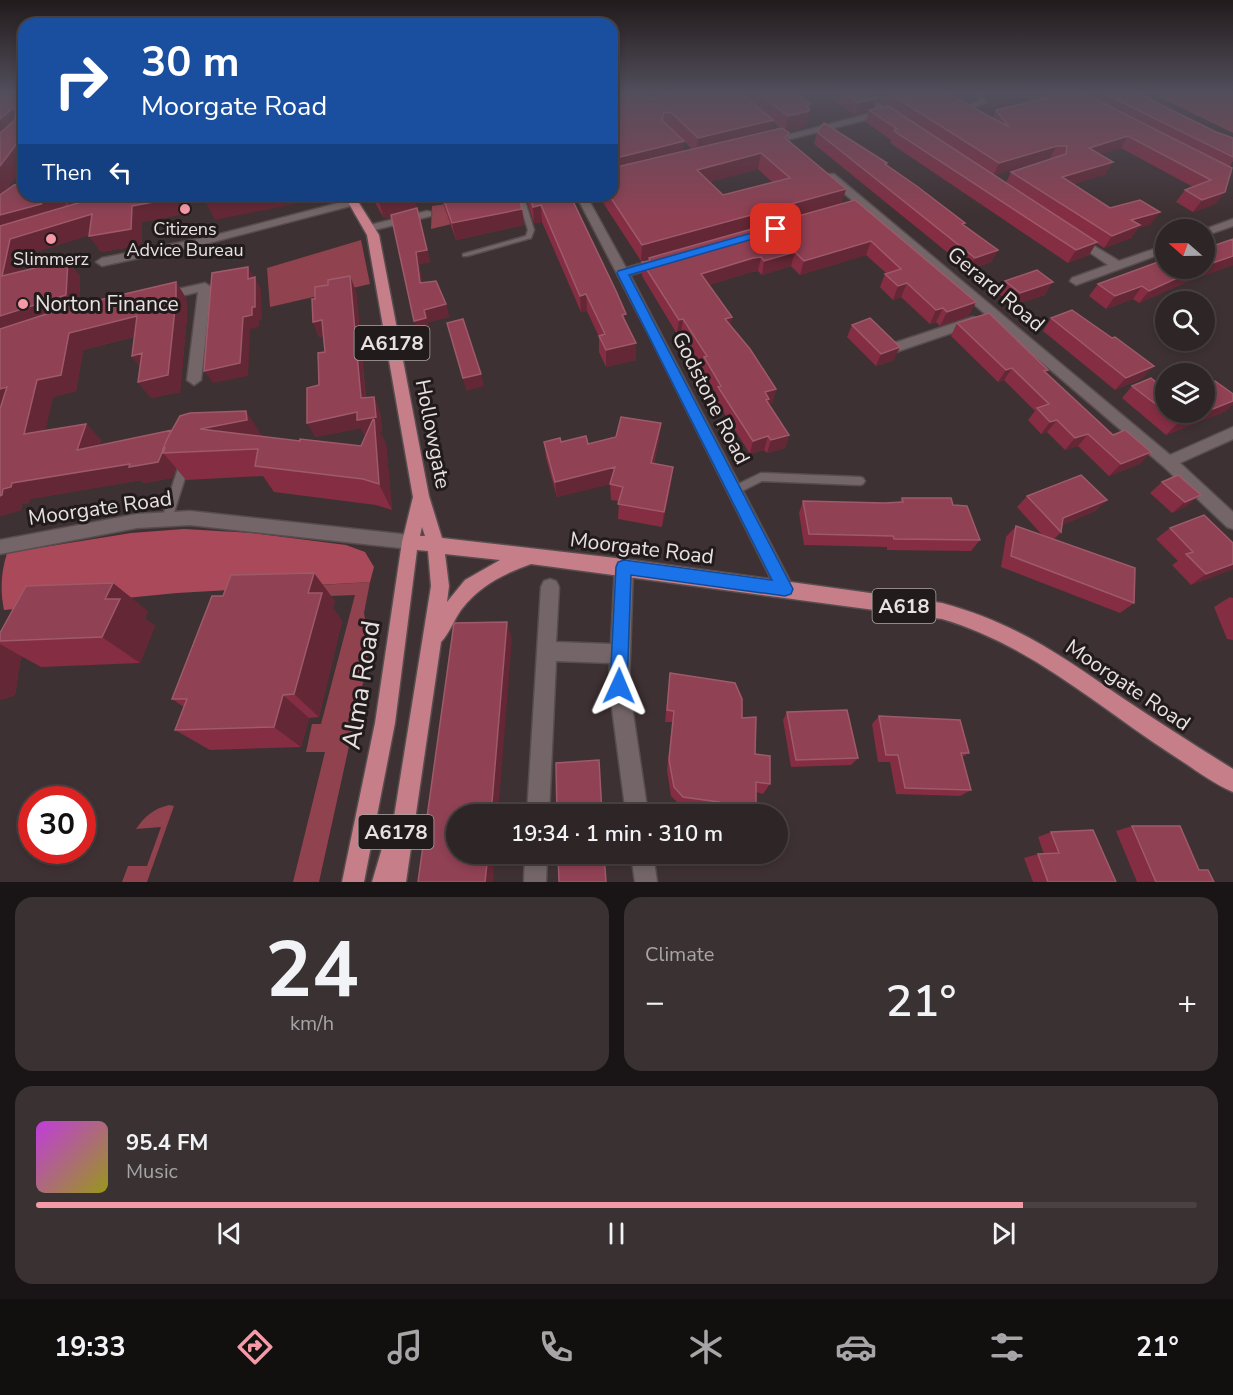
<!DOCTYPE html>
<html lang="en">
<head>
<meta charset="utf-8">
<style>
  :root { --surface:#2e2526; --page:#3a3132; --text:#f1f3f6; --muted:#a7a5a7; --line:#494243; --accent:#f49aa6 }
  body { margin:0; font-family:"Nunito Sans",sans-serif; background:var(--page); color:var(--text); height:100vh; display:flex; flex-direction:column; font-size:22px; white-space:nowrap }
  * { box-sizing:border-box; margin:0 }
  p { font-size:20px; color:var(--muted) }
  .icon { flex:none; width:33px; height:33px; fill:none; stroke:currentColor; stroke-width:2; stroke-linecap:round; stroke-linejoin:round }
  .map { position:relative; height:882px; overflow:hidden }
  .details { display:flex; flex-direction:column; gap:15px; padding:15px; background:#191415; flex:1 }
  .details>* { flex:none }
  .top-card { position:absolute; left:18px; top:18px; width:600px; height:183px; border-radius:18px; box-shadow:0 3px 9px #0003,0 0 0 2px var(--line); background:#1a4fa0; color:#fff; overflow:hidden }
  .needle { width:39px; rotate:290deg }
  .tools { position:absolute; left:1155px; top:219px; display:grid; gap:12px }
  .tools a { display:grid; place-items:center; width:60px; height:60px; border-radius:50%; background:var(--surface); box-shadow:0 3px 9px #0003,0 0 0 2px var(--line); font-size:30px }
  .speed { position:absolute; left:18px; top:786px; display:flex; gap:12px; font-size:30px; font-weight:700; text-align:center }
  .speed>* { display:grid; place-content:center; width:78px; height:78px; border-radius:50%; background:var(--surface); box-shadow:0 3px 9px #0003,0 0 0 2px var(--line); line-height:1 }
  .speed .limit { border:9px solid #d22; background:#fff; color:#111 }
  .pin { position:absolute; display:grid; place-items:center; width:51px; height:51px; color:#fff; margin:-26px; border-radius:12px; box-shadow:0 3px 9px #0006 }
  .me { position:absolute; width:66px; margin:-33px; rotate:1deg; stroke-linejoin:round; filter:drop-shadow(0 0 4px #0008) }
  .turn { display:flex; align-items:center; gap:21px; height:126px; padding:0 24px; font-size:27px }
  .turn .icon { width:78px; height:78px; stroke-width:2.5 }
  .turn b { display:block; font-size:42px; line-height:51px }
  .then { display:flex; align-items:center; height:57px; padding:0 24px; background:#0003; gap:12px; font-size:22px }
  .big { font-size:45px; font-weight:600; line-height:1.1 }
  .details .tile { flex:1; display:flex; flex-direction:column; justify-content:center; gap:9px; min-width:0; padding:0 21px; border-radius:18px; background:var(--page) }
  .details .dial { align-items:center; gap:0 }
  .dial b { font-size:78px; line-height:1 }
  .song { display:flex; align-items:center; gap:18px }
  .cover { width:72px; height:72px; border-radius:9px; background:linear-gradient(135deg,hsl(290 70% 55%),hsl(60 70% 35%)) }
  .played { height:6px; border-radius:3px; background:linear-gradient(90deg,var(--accent) 85%,var(--line) 85%) }
  .keys { display:flex; justify-content:space-around; direction:ltr }
  .heat { display:flex; justify-content:space-between; align-items:center; font-size:33px; direction:ltr }
  .details .tiles { flex:1; display:grid; gap:15px; grid-template-columns:1fr 1fr }
  .tile:last-child { grid-column:span 2 }
  .trip { position:absolute; left:446px; top:804px; width:342px; height:60px; border-radius:30px; background:var(--surface); box-shadow:0 3px 9px #0003,0 0 0 2px var(--line); font-weight:600; line-height:60px; text-align:center }
  .tabs { display:flex; height:96px; justify-content:space-around; align-items:center; background:#120f0f; color:var(--muted) }
  .tabs .icon { width:42px; height:42px }
  .tabs .current { color:var(--accent) }
  .tabs b { font-size:27px; color:var(--text) }
  .map>svg:first-child { display:block }
  .green { fill:#90424f }
  .forest { fill:#aa495a }
  .lines { fill:none; stroke-linecap:round; stroke-linejoin:round }
  .service-casing { stroke:#574d4e; stroke-width:3 }
  .minor-casing { stroke:#574d4e; stroke-width:3 }
  .tertiary-casing { stroke:#574d4e; stroke-width:3 }
  .primary-casing { stroke:#574d4e; stroke-width:3 }
  .service { fill:#746668; fill-rule:evenodd }
  .minor { fill:#746668; fill-rule:evenodd }
  .tertiary { fill:#746668; fill-rule:evenodd }
  .primary { fill:#c67e89; fill-rule:evenodd }
  .wall { fill:#852d43; fill-rule:evenodd }
  .shaded-wall { fill:#642735 }
  .building { fill:#904154; stroke:#9e5a6a; stroke-width:1.5; fill-rule:evenodd }
  .route { fill:#1a73e8; stroke:#114b97; stroke-width:1.5 }
  .poi-dot { fill:#f49aa6; stroke:#211b1b; stroke-width:2 }
  .labels { text-anchor:middle; dominant-baseline:central; stroke-width:6; stroke-linejoin:round; paint-order:stroke }
  .far-poi-label { font-size:18px; fill:#e8e0e1; stroke:#211b1b }
  .shield { fill:#211b1b; stroke:#aca5a6; stroke-width:1.5 }
  .shield-label { font-size:20px; font-weight:bold; fill:#e8e0e1 }
  .street-label { font-size:21px; fill:#e8e0e1; stroke:#211b1b }
  .poi-label { font-size:21px; fill:#e8e0e1; stroke:#211b1b; text-anchor:start }
  .near-street-label { font-size:26px; fill:#e8e0e1; stroke:#211b1b }
</style>
</head>
<body>
<div class="map">
<svg width="1233" height="882" viewBox="0 0 1233 882">
  <rect width="100%" height="100%" fill="#3e3133"/>
  <!-- green -->
  <path class="green" d="M1149,92H1233V133Z
    M460,202L468,220L431,229L432,206Z
    M361,240L370,284L270,307L267,268Z
    M370,582L364,613L368,639L367,665L319,882H293L325,752H306L312,724H321L355,595L253,599L256,589Z
    M169,805L174,806L147,882H122L128,866H147L161,827L136,829C145,816 153,809 169,805Z"/>
  <!-- forest -->
  <path class="forest" d="M184,529L253,533L346,545L365,552L374,567L370,582L177,593L4,610C0,590 1,573 7,553L131,533Z"/>
  <g class="lines">
    <!-- service casing -->
    <g class="service-casing">
      <path id="service" d="M974,92H978L986,102L972,108H968V106L980,101Z
        M522,199L525,201L534,230L531,238L467,256H463V254L526,236L528,230L519,201Z
        M184,461L187,462L189,465L172,519L170,522L167,523L164,522L162,519L179,465L181,462Z
        M761,473L860,477L863,478L865,481L863,484L860,485L762,481L738,493L735,494L732,493L730,490L732,487Z"/>
    </g>
    <!-- minor casing -->
    <g class="minor-casing">
      <path id="minor" d="M853,92H862L901,118L896,121L885,115L770,144L765,141L879,111Z
        M826,174H834L1170,455L1233,427V439L1180,463L1233,512V529L1227,527L1163,466L826,178Z
        M532,195H552L500,208L495,205Z
        M576,195H586L626,268L660,258L666,262L664,265L630,275L791,583L794,589L791,595L785,597L779,595L651,339Z
        M354,199L359,202L358,204L209,243L102,266L96,262L102,258L208,237Z
        M427,211L431,212V216L370,231L364,228L366,226Z
        M1233,219V226L1204,236L1203,230Z
        M1076,235L1119,261L1166,245V252L1076,285L1070,281L1072,278L1108,265L1072,240V236Z
        M205,283L211,287L201,380L194,385L187,380L198,292L164,300L158,296L160,293Z
        M973,317L978,318L979,321L978,324L896,352L889,347L891,344Z
        M624,559L630,562L633,567L629,686L648,814H626L609,686L610,663L556,661L549,814H527L541,587L544,581L550,579L556,581L559,587L556,642L611,644L615,567L618,562Z
        M525,854H547L546,882H524Z
        M631,854H653L657,882H635Z"/>
    </g>
    <!-- tertiary casing -->
    <g class="tertiary-casing">
      <path id="tertiary" d="M190,511L410,535L416,537L418,542L416,547L410,549L190,525L137,528L0,554V540L137,514Z"/>
    </g>
    <!-- primary casing -->
    <g class="primary-casing">
      <path id="primary" d="M344,195H354L379,235L429,496L442,538L624,559L942,603C1016,623 1062,656 1124,699C1160,723 1196,746 1233,769V792C1212,783 1193,768 1174,756C1098,707 1031,645 942,619L531,564C503,574 479,586 461,610C454,620 449,634 441,642L406,882H372L383,845L390,842L431,586L428,551L417,550L395,723L364,882H342L375,723L402,542L413,497L367,235ZM422,527L425,536H420ZM445,554L500,560L465,580L447,602L449,586Z"/>
    </g>
    <!-- service -->
    <use href="#service" class="service"/>
    <!-- minor -->
    <use href="#minor" class="minor"/>
    <!-- tertiary -->
    <use href="#tertiary" class="tertiary"/>
    <!-- primary -->
    <use href="#primary" class="primary"/>
  </g>
  <!-- wall -->
  <path class="wall" d="M0,92H24V166L6,190L24,195H180L184,214L142,222V245L101,252L89,235L23,256L20,271L68,260L80,277L79,305L176,282L186,298L187,316L180,392L151,398L138,382L140,367L132,356L134,337L83,350L76,391L53,397L45,430L86,424L101,440L99,446L263,437L300,441L361,446L366,435H364L361,428L315,437L319,385L325,352L323,336L319,337L313,322L356,291L366,398L374,397L380,412L382,431L380,432L386,444L392,510L376,505L274,492L263,476L186,480L176,468L172,478L144,483L141,480L30,499V503L22,504L21,510L0,516Z
    M679,92H795L811,104L807,125L805,127L787,131L788,141L846,189L841,204L969,316L940,326L936,322L930,324L901,297L893,300L880,287L885,274L886,273L866,255L800,275L791,266L762,275L758,271L751,272L709,285L732,317L730,326L776,389L772,403L768,404L789,435L785,448L767,453L764,450L750,454L716,400L717,395L702,371V366L681,333L677,334L642,276V262L649,261V259L641,261L598,195H612L647,99ZM773,122L780,128L771,130ZM684,141L692,149L683,151ZM758,169L773,183L723,195L709,182Z
    M822,92H945L993,118L996,110L1033,101L1015,92H1138L1147,97L1146,98L1216,132L1233,138V161L1229,167L1225,192L1215,204L1193,212L1176,202L1185,190L1193,187L1121,148L1100,154L1106,174L1073,184L1110,208L1151,224L1138,228L1131,238L1104,248L1096,243L1089,255L1068,263L893,145L890,142L891,140L866,122L869,111L855,115ZM877,99L887,106L874,109ZM1050,158H1054L1011,172L1006,183L994,175Z
    M817,132L886,165L965,223L964,225L998,250L991,262L969,270L814,144Z
    M372,195H414L430,262L419,264L422,283L446,304L449,317L428,322L429,331L417,333L392,217L384,218L374,201Z
    M440,195H520H518L524,225L456,240Z
    M527,195H570L626,321L636,343V360L606,367L599,352V337L587,311L581,312L542,222L534,223L528,204Z
    M1233,239V265L1191,280L1139,303L1133,299L1106,309L1089,296L1098,284L1166,268Z
    M1005,281L1045,295L1013,305L998,293Z
    M1051,318L1143,378L1115,390L1043,331Z
    M957,323L1046,373L1113,435L1151,452L1139,464L1109,476L1078,446L1065,450L1047,432L1041,434L1028,420L1035,411L1004,380L998,382L951,336Z
    M852,325L894,360L876,366L847,337Z
    M1132,386L1166,412L1226,411L1166,435L1122,398Z
    M659,439L654,464L671,483L662,527L618,519L619,501L611,500L610,484L557,497L546,458L544,442H561L588,444Z
    M1178,475L1187,506L1172,513L1150,493L1162,482Z
    M1027,496L1107,500L1095,511L1062,525L1061,532L1054,539L1134,603L1120,613L1001,567L1006,537L1016,526L1043,536L1017,507Z
    M902,498L953,505L980,540L971,551L887,550V547L804,545L799,513L803,501L884,503L899,502Z
    M1170,528L1233,543V569L1191,585L1172,565L1178,561L1156,539Z
    M1230,597L1233,598V640L1227,639L1214,607Z
    M335,601L333,608L342,621L319,717L309,718L301,747L210,750L175,730L184,707L172,699Z
    M148,611L145,618L155,626L140,663L41,667L21,656L15,695L0,700V631Z
    M670,673L742,718L755,754L770,784L763,794L756,792V814H714V811L680,805L671,796L667,770L672,722H665Z
    M787,712L858,758L851,765L791,767L783,720Z
    M879,716L969,753L962,757L971,790L960,796L896,794L890,762H878L872,724Z
    M1132,826L1199,870L1214,882H1137L1116,831Z
    M1051,832L1116,882H1033L1024,858L1038,854H1044L1038,837Z"/>
  <!-- shaded-wall -->
  <path class="shaded-wall" d="M877,98L874,110L855,115L858,103Z
    M811,104L807,125L805,127L785,132L788,116L806,106Z
    M13,108L24,124L0,144V119Z
    M773,120L770,136L697,154L698,138Z
    M1128,136L1121,148L1082,160L1089,148Z
    M21,138L24,142V166L0,199V166Z
    M684,141L683,157L612,175V159Z
    M1057,146L1050,158L993,176L999,163Z
    M761,153L758,169L695,186L697,170Z
    M1113,162L1106,174L1056,190L1062,177Z
    M846,189L841,205L641,261L642,245Z
    M1225,192L1215,204L1193,212L1202,200Z
    M48,195H139L75,214L67,202L53,220L0,236V215Z
    M174,195H180L184,214L142,222V245L101,252L89,236L132,206Z
    M202,195H298L300,203L215,220Z
    M411,195H414L430,262L419,264L424,296L420,283L416,252L418,211L384,218L379,202Z
    M456,195H520L465,206Z
    M541,205L542,222L534,223L533,207Z
    M522,209L524,225L456,240L452,223Z
    M1160,212L1151,224L1138,228L1131,238L1104,248L1112,236L1131,220Z
    M92,214L103,231L23,256L16,292L2,276L10,239Z
    M871,241L866,255L800,275L804,261Z
    M1097,242L1089,255L1068,263L1076,250Z
    M998,250L991,262L969,270L975,258Z
    M795,252L791,266L762,275L764,261Z
    M1233,256V265L1191,280L1139,303L1149,291L1199,268H1204V266Z
    M761,257L758,271L751,272L700,288L701,274L753,258Z
    M68,260L80,277L79,312L0,337V316Z
    M248,267L255,279H248Z
    M350,276L356,291L367,413L361,398Z
    M255,277L261,290L262,319L259,320V327L250,329L248,376L213,383L204,371L243,317L252,307Z
    M176,282L186,298L187,316L180,392L151,398L138,382Z
    M1053,282L1045,295L1013,305L1020,293Z
    M907,283L901,297L893,300L898,286Z
    M1142,286L1133,299L1106,309L1115,296Z
    M586,294L587,311L581,312L580,296Z
    M976,302L969,316L940,326L947,312Z
    M446,304L449,317L428,322L429,331L417,333L414,321L424,310Z
    M943,308L936,322L930,324L936,310Z
    M137,316L149,333L83,350L76,391L53,397L41,450L24,434L37,380L69,333Z
    M732,317L730,331L725,319Z
    M683,319L681,333L677,334L679,320Z
    M322,320L328,335L319,337L313,322Z
    M636,343V360L606,367V350Z
    M900,347L894,360L876,366L881,354Z
    M142,353L144,372L132,356Z
    M1154,366L1143,378L1115,390L1126,378Z
    M1012,368L1004,380L998,382L1006,370Z
    M481,374L484,386L466,391L463,378Z
    M7,387L0,409V389Z
    M776,389L772,403L768,404L766,413L765,392Z
    M374,397L380,412L382,431L380,432L386,444L392,510L379,484L375,433L364,435L361,428L315,437L307,423L357,412Z
    M1233,401V405L1226,411L1166,435L1178,423Z
    M246,411L264,439L200,429Z
    M1057,420L1047,432L1041,434L1050,422Z
    M661,423L659,439L650,479L651,463Z
    M86,424L101,440L93,466L77,450Z
    M1088,434L1078,446L1065,450L1075,438Z
    M789,435L785,448L767,453L771,440Z
    M768,436L764,450L750,454L753,441Z
    M164,449L163,453L176,468L172,478L144,483L141,480L30,499V503L22,504L21,510L0,516V496L3,489L12,483Z
    M1151,452L1139,464L1109,476L1121,464Z
    M615,467V483L557,497L555,482Z
    M673,467L671,483L662,527L664,512Z
    M1201,495L1187,506L1172,513L1185,502Z
    M1107,500L1095,511L1057,527L1063,518Z
    M1233,564V569L1191,585L1206,574Z
    M314,573L335,601L333,608L342,621L319,717L294,694L308,593Z
    M113,583L148,611L145,618L155,626L140,663L102,637L105,599Z
    M507,622L512,639L498,814H491Z
    M0,644L21,656L15,695L0,700Z
    M283,695L309,718L301,747L274,727Z
    M488,854H495L493,882H485Z"/>
  <!-- building -->
  <path class="building" d="M0,92H24V138H21L0,166V133L15,120L16,110L13,108L0,119Z
    M612,92H638L647,99L680,92H740L773,120L698,138L672,113L664,112L662,120L684,141L612,159Z
    M757,92H795L811,104L806,106L810,109L809,111L788,116Z
    M841,92H868L877,98L858,103Z
    M887,92H945L1009,127L996,110L1052,97L1042,92H1081L1232,168L1225,192L1202,200L1185,190L1211,180L1128,136L1089,148L1113,162L1062,177L1110,208L1140,200L1160,212L1131,220L1140,225L1112,236L1011,172L1066,154L1067,146H1057L999,163Z
    M1101,92H1138L1147,97H1145L1216,132L1233,138V157Z
    M888,106L1097,242L1076,250L897,133L894,130L897,129L869,110Z
    M824,123L887,163L885,164L918,187L965,223L962,224L998,250L975,258L817,132Z
    M782,128L789,133L785,138L846,189L642,245L609,195H612V168ZM761,153L790,178L723,195L697,170Z
    M24,184V195H48L41,204L0,215V195L14,185Z
    M105,195H174L175,198L132,206L131,229L89,236L92,214L10,239L2,276L68,260L66,295L0,316V226Z
    M375,195H411L379,202Z
    M442,195H456L463,200L488,195H518L522,209L452,223Z
    M529,195H570L616,291L626,314L622,315L636,343L606,350L599,336L605,334L586,294L580,296L541,205L533,207Z
    M855,200L976,302L947,312L943,308L936,310L907,283L898,286L885,274L901,269L871,241L804,261L795,252L764,261L761,257L753,258L701,274L732,317L725,319L750,349L776,389L765,392L769,399L766,400L789,435L771,440L768,436L753,441L718,387L721,386L704,357L707,356L683,319L679,320L642,262L650,261L649,258Z
    M417,208L427,250L416,252L420,283L436,281L446,304L424,310L426,318L414,321L391,215Z
    M1233,239V256L1204,266V249Z
    M1166,259V268H1199L1149,291L1142,286L1115,296L1098,284Z
    M248,267V279L255,277V307H252V315L243,317L240,363L204,371L212,273Z
    M1037,270L1053,282L1020,293L1005,281Z
    M350,276L361,398L374,397L376,417L357,420V412L307,423V388L319,385L318,353L325,352L322,320L313,322L312,299H315V287L328,285V280Z
    M176,282V299L168,375L138,382L142,353L132,356L137,316L69,333L61,375L37,380L24,434L86,424L77,450L172,430L167,439L163,449L164,448L158,462L129,467L130,464L12,483L11,487L3,489L2,495L0,496V409L7,387L0,389V329L65,308Z
    M1072,310L1112,338L1115,337L1154,366L1126,378L1051,318Z
    M989,313L1048,370L1044,371L1113,435L1125,430L1151,452L1121,464L1088,434L1075,438L1057,420L1050,422L1037,408L1049,404L1012,368L1006,370L957,323Z
    M870,318L900,347L881,354L852,325Z
    M463,319L481,374L463,378L447,323Z
    M1151,378L1166,390V412L1132,386Z
    M1215,381L1233,394V401L1178,423L1166,412H1204V384Z
    M246,411L247,420L200,429L300,441V439L361,446L374,417L379,484L363,479L255,466L258,449L163,453L165,448L163,449L167,439L180,416L190,413Z
    M621,417L661,423L651,463L673,467L664,512L618,504L623,487L610,484L615,467L555,482L544,442L560,438L561,442L586,436L588,444L616,437Z
    M1081,475L1107,500L1063,518L1061,532L1027,496Z
    M1178,475L1201,495L1185,502L1162,482Z
    M902,498H951L953,505L967,506L980,540L894,539L893,536L809,534L803,501L884,503L903,502Z
    M1204,515L1233,543V564L1206,574L1186,554L1193,552L1170,528Z
    M1016,526L1135,568L1134,603L1011,556Z
    M314,573L308,593H322L294,694L283,695L274,727L175,730L187,699H172L212,596H223L231,575Z
    M113,583L105,599H120L102,637L0,641V633L26,586Z
    M507,622L491,814H456V854H488L485,882H418L454,623Z
    M670,673L735,683L742,699V718L756,717L755,754L770,756V784L756,782V814H719V802L683,797L674,787L669,760L674,711L667,710Z
    M847,710L858,758L796,760L787,712Z
    M879,716L960,720L969,753H961L971,790L905,788L898,755H886Z
    M599,760L602,814H557L556,763Z
    M1132,826H1180L1199,870H1208L1214,882H1156Z
    M1093,830L1116,882H1048L1038,854L1059,853L1051,832Z
    M558,854H604L606,882H559Z"/>
  <!-- sky -->
  <linearGradient id="sky" x2="0" y2="1"><stop stop-color="#221b1c"/><stop offset="0.43" stop-color="#524e5b"/><stop offset="1" stop-color="#524e5b" stop-opacity="0"/></linearGradient>
  <rect width="1233" height="215" fill="url(#sky)"/>
  <!-- route -->
  <path class="route" d="M776,226L781,229L780,231L629,275L793,589L791,594L785,596L631,575L627,686L625,692L619,694L612,692L610,686L616,567L618,562L624,560L772,580L617,273L618,271Z"/>
  <!-- markers -->
  <g class="poi-dot">
    <circle cx="185" cy="209" r="6"/>
    <circle cx="51" cy="239" r="6"/>
    <circle cx="23" cy="304" r="6"/>
  </g>
  <g class="labels">
    <!-- far-poi labels -->
    <g class="far-poi-label">
      <text x="185" y="229">Citizens<tspan x="185" dy="21">Advice Bureau</tspan></text>
      <text x="51" y="259">Slimmerz</text>
    </g>
    <!-- shield labels -->
    <g class="shield">
      <rect x="354.5" y="326" width="75" height="34" rx="4.5"/>
      <rect x="872.5" y="589" width="63" height="34" rx="4.5"/>
      <rect x="358.5" y="815" width="75" height="34" rx="4.5"/>
    </g>
    <g class="shield-label">
      <text x="392" y="343">A6178</text>
      <text x="904" y="606">A618</text>
      <text x="396" y="832">A6178</text>
    </g>
    <!-- street labels -->
    <g class="street-label">
      <text transform="translate(996 289) rotate(40)">Gerard Road</text>
      <text transform="translate(711 398) rotate(63)">Godstone Road</text>
      <text transform="translate(433 434) rotate(79)">Hollowgate</text>
      <text transform="translate(100 508) rotate(-8)">Moorgate Road</text>
      <text transform="translate(642 548) rotate(7)">Moorgate Road</text>
      <text transform="translate(1128 685) rotate(34)">Moorgate Road</text>
    </g>
    <!-- poi labels -->
    <g class="poi-label">
      <text x="35" y="304">Norton Finance</text>
    </g>
    <!-- near-street labels -->
    <g class="near-street-label">
      <text transform="translate(361 685) rotate(-81)">Alma Road</text>
    </g>
  </g>
</svg>
<div class="tools">
<a><svg class="needle" viewBox="-14 -14 28 28"><path d="M0-13l5 13h-10z" fill="#e53935"/><path d="M0 13l5-13h-10z" fill="#a7a5a7"/></svg></a>
<a><svg class="icon" aria-label="search" viewBox="0 0 24 24"><circle cx="10" cy="10" r="6"/><path d="M15 15l6 6"/></svg></a>
<a><svg class="icon" aria-label="layers" viewBox="0 0 24 24"><path d="M12 4l9 5-9 5-9-5zM3 14l9 5 9-5"/></svg></a>
</div>
<div class="speed"><div class="limit">30</div></div>
<div class="pin" style="left:776px;top:229px;background:#d93025"><svg class="icon" aria-label="arrive" viewBox="0 0 24 24"><path d="M6 21V4h12l-3 4 3 4H6"/></svg></div>
<svg class="me" style="left:619px;top:686px" viewBox="-20 -20 40 40"><path d="M0-17L14 15 0 8-14 15z" fill="#1a73e8" stroke="#fff" stroke-width="4"/></svg>
<div class="trip">19:34 · 1 min · 310 m</div>
<div class="top-card">
<div class="turn"><svg class="icon" aria-label="right" viewBox="0 0 24 24"><path d="M7 20v-9h11M14 6l5 5-5 5"/></svg><div><b>30 m</b>Moorgate Road</div></div>
<div class="then">Then<svg class="icon" aria-label="left" viewBox="0 0 24 24"><path d="M17 20v-9H6M10 6l-5 5 5 5"/></svg></div>
</div>
</div>
<section class="details">
<div class="tiles">
<div class="tile dial"><b>24</b><p>km/h</p></div>
<div class="tile"><p>Climate</p>
<div class="heat"><a>−</a><b class="big">21°</b><a>+</a></div>
</div>
<div class="tile">
<div class="song"><i class="cover"></i><div><b>95.4 FM</b><p>Music</p></div></div>
<div class="played"></div>
<div class="keys"><svg class="icon" aria-label="previous" viewBox="0 0 24 24"><path d="M18 5L8 12l10 7zM5 5v14"/></svg><svg class="icon" aria-label="pause" viewBox="0 0 24 24"><path d="M8 5v14M16 5v14"/></svg><svg class="icon" aria-label="next" viewBox="0 0 24 24"><path d="M6 5l10 7-10 7zM19 5v14"/></svg></div>
</div>
</div>
</section>
<nav class="tabs">
<b>19:33</b>
<svg class="icon current" aria-label="directions" viewBox="0 0 24 24"><path d="M12 3l9 9-9 9-9-9zM9 14v-3h6M13 9l2 2-2 2"/></svg>
<svg class="icon" aria-label="music" viewBox="0 0 24 24"><path d="M9 18V5l10-2v13"/><circle cx="6" cy="18" r="3"/><circle cx="16" cy="16" r="3"/></svg>
<svg class="icon" aria-label="phone" viewBox="0 0 24 24"><path d="M5 4h4l2 5-3 2q2 4 5 5l2-3 5 2v4C11 20 4 13 5 4z"/></svg>
<svg class="icon" aria-label="climate" viewBox="0 0 24 24"><path d="M12 3v18M4 7l16 10M4 17L20 7"/></svg>
<svg class="icon" aria-label="car" viewBox="0 0 24 24"><path d="M5 17H2v-5l4-1 3-4h7l3 4 3 1v5h-3M9 17h6M6 11h13"/><circle cx="7" cy="17" r="2"/><circle cx="17" cy="17" r="2"/></svg>
<svg class="icon" aria-label="filters" viewBox="0 0 24 24"><path d="M4 7h16M4 17h16"/><circle cx="9" cy="7" r="2"/><circle cx="15" cy="17" r="2"/></svg>
<b>21°</b>
</nav>
</body>
</html>
